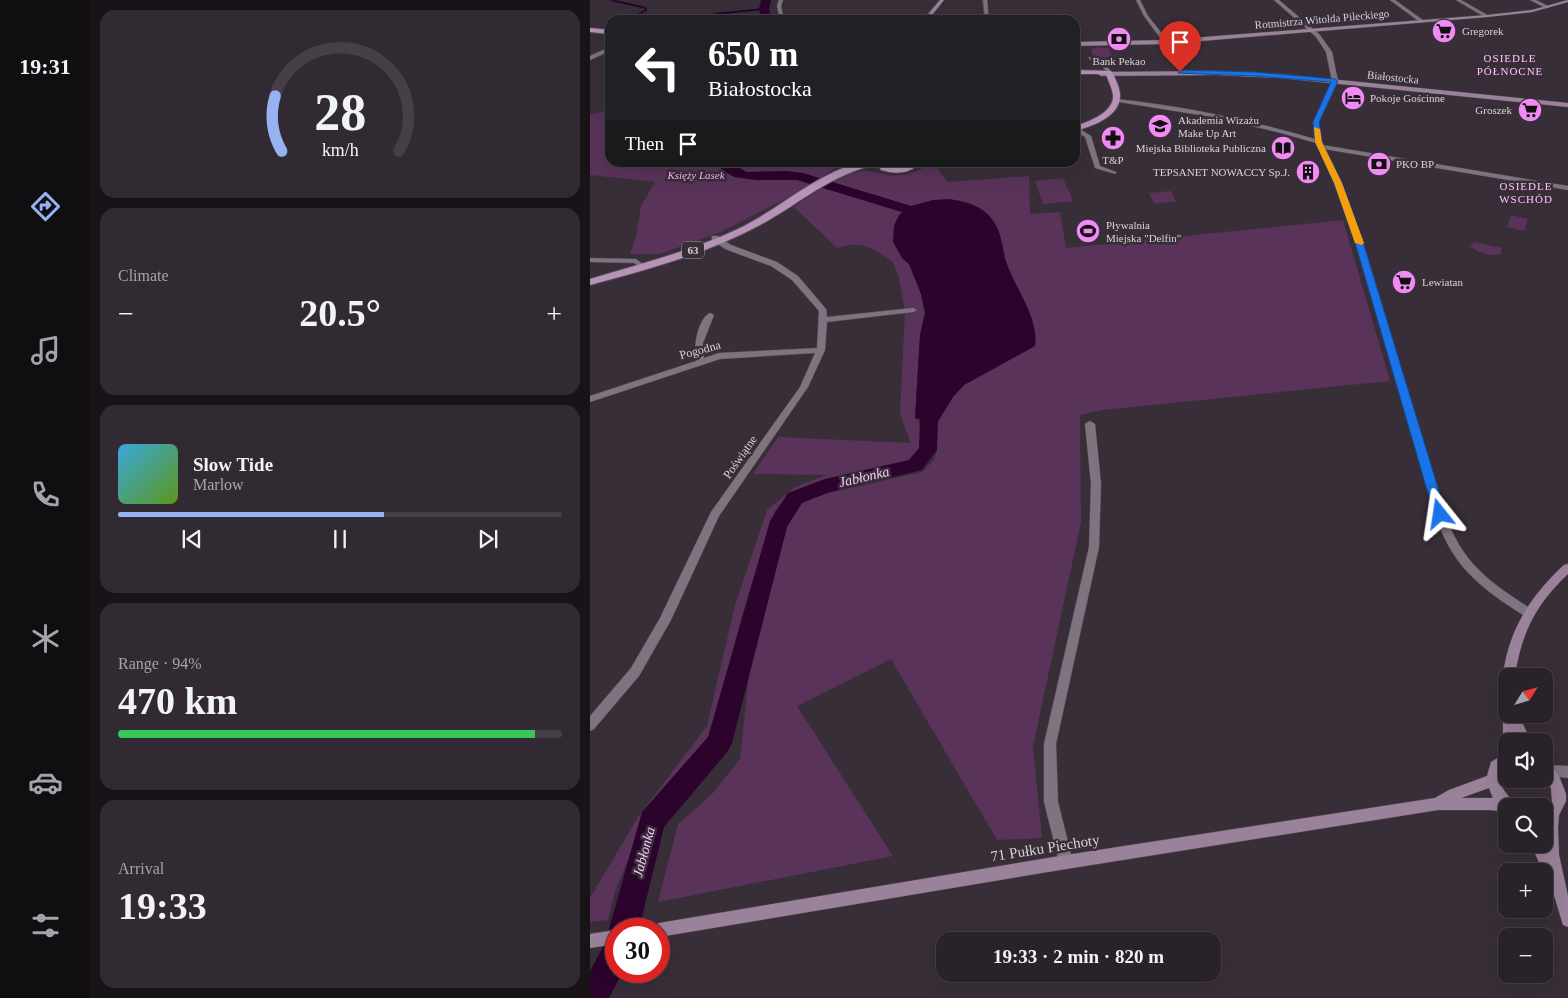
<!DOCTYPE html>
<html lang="en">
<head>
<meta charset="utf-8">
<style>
  :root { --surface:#2a222a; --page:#322a32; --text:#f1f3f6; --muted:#a5a4a8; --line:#463f47; --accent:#95b2f1 }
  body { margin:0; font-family:"Times New Roman",serif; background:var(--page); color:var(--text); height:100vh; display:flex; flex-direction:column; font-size:19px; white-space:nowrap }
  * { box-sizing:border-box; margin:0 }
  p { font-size:16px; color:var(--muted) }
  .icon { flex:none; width:28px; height:28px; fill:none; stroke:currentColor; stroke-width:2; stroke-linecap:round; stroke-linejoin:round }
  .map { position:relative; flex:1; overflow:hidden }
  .drawer { display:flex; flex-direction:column; gap:10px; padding:10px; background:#171317; width:500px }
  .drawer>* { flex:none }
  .banner { position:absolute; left:15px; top:15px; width:475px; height:152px; border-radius:15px; box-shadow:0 5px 20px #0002,0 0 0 1px var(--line); background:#202124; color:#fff; overflow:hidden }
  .needle { width:32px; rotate:53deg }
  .controls { position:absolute; left:908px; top:668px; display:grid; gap:10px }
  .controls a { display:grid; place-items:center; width:55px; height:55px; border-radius:10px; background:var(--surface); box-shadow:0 5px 20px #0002,0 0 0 1px var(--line); font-size:25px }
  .speed { position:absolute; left:15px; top:918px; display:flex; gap:10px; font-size:25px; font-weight:700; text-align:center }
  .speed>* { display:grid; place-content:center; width:65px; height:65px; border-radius:50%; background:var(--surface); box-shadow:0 5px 20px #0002,0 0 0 1px var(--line); line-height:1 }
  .speed .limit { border:8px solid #d22; background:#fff; color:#111 }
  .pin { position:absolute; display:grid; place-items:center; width:42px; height:42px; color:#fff; margin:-51px -21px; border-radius:50% 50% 50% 0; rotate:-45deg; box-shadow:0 0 5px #0007 }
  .pin .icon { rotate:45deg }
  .me { position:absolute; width:55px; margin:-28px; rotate:345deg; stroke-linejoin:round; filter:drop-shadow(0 0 4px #0008) }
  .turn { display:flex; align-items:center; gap:18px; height:105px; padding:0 20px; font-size:22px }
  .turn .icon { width:65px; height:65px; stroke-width:2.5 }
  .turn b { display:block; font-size:35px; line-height:42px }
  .then { display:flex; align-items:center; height:48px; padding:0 20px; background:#0003; gap:10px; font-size:19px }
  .big { font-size:38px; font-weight:600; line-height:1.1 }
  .drawer .widget { flex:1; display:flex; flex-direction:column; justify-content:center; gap:8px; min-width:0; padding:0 18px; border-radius:15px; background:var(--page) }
  .drawer .dial { align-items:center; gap:0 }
  .dial svg { height:130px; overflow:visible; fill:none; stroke:var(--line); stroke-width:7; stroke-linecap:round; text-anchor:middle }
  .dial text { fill:var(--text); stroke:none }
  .song { display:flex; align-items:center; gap:15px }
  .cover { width:60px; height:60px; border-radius:8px; background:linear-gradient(135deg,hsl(200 70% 55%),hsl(90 70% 35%)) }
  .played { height:5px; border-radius:2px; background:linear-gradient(90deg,var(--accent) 60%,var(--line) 60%) }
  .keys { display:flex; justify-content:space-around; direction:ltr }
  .heat { display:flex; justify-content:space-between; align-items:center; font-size:28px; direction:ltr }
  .charge { height:8px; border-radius:4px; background:linear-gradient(90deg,#34c759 94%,var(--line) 0) }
  .trip { position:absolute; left:346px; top:932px; width:285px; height:50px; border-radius:15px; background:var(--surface); box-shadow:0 5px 20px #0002,0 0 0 1px var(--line); font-weight:600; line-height:50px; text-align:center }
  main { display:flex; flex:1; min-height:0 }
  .tab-bar { display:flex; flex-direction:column; width:90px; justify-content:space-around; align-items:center; background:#110e11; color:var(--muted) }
  .tab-bar .icon { width:35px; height:35px }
  .tab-bar .current { color:var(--accent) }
  .tab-bar b { font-size:22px; color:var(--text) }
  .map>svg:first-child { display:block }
  .green { fill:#593359 }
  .water { fill:#2c032d }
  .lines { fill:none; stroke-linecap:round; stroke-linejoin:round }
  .stream { stroke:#2c032d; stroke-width:2 }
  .river { fill:#2c032d; fill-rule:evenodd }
  .street-casing { stroke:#534b53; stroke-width:1 }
  .secondary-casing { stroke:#534b53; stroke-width:1 }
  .primary-casing { stroke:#534b53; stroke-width:2 }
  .street { fill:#7e737e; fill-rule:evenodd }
  .secondary { fill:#9a839a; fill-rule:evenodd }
  .primary { fill:#b692b6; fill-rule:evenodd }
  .route { fill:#1a73e8; stroke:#114b97 }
  .slow { fill:#f59e0b }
  .labels { text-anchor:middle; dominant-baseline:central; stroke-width:5; stroke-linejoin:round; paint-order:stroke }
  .far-street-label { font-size:11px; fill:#d9d3d9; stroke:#382e38 }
  .far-poi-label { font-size:11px; fill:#d9d3d9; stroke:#382e38; text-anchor:start }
  .far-neighbourhood-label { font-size:11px; letter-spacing:1px; fill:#ffc4ff; stroke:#382e38 }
  .far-park-label { font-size:11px; font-style:italic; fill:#fcb7fc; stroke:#382e38 }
  .shield { fill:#382e38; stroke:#a9a2a9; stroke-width:1 }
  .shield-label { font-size:11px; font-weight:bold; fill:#d9d3d9 }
  .street-label { font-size:12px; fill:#d9d3d9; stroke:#382e38 }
  .water-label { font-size:14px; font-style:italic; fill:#fec6fe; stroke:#382e38 }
  .near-street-label { font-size:15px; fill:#d9d3d9; stroke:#382e38 }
</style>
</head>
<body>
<main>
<nav class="tab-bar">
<b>19:31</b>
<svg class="icon current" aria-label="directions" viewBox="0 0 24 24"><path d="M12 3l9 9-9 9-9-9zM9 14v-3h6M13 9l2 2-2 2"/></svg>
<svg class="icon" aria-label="music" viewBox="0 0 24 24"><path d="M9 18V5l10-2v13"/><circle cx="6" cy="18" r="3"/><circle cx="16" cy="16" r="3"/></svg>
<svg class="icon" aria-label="phone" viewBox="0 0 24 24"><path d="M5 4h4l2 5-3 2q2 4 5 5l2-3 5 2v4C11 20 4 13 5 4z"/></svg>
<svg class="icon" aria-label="climate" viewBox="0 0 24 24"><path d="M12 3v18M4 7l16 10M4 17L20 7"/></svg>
<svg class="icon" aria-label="car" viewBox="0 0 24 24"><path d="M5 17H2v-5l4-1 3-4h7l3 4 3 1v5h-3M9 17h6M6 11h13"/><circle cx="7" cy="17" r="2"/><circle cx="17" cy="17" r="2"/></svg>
<svg class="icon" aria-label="filters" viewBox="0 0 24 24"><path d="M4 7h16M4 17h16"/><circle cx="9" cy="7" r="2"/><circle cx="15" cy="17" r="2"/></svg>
</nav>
<section class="drawer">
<div class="widget dial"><svg viewBox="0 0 100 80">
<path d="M14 69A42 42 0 1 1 86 69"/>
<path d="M14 69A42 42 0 0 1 10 35" stroke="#95b2f1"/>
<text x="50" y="56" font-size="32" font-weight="700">28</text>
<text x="50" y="72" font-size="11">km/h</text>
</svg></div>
<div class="widget"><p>Climate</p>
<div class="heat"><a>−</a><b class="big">20.5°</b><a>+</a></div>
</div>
<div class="widget">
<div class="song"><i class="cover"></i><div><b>Slow Tide</b><p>Marlow</p></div></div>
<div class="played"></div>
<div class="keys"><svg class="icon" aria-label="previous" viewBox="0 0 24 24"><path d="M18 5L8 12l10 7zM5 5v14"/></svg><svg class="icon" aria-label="pause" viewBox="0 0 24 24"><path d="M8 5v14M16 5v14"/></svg><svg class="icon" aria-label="next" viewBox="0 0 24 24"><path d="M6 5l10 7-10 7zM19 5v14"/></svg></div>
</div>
<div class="widget"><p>Range · 94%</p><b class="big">470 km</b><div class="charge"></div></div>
<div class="widget"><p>Arrival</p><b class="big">19:33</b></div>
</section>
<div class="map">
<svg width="978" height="998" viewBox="0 0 978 998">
  <rect width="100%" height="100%" fill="#382e38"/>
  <!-- green -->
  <path class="green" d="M509,47L519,48L527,66H519L504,58L501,49Z
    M20,110V162H139L143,167L199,163H253L207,193L131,232L70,254H40L46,236L51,206L65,182L0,175V115Z
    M333,168H347L358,182L439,176L440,214L470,212L476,248L753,220L800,381L512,410L490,415L491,522L443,747L452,838L407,840L301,659L207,706L303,856L68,902L88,824L122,794L150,759L161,655L196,519L204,507L225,496L332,472L344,460L347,450V423L363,397L374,385L445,346C448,324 432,298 423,278C421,273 418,268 416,264C414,258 415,251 413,245C396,194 363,194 317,207L312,258L319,264L331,294L335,313L330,335L325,418L331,426L335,435L323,463L206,491L193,501L184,512L150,622L120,740L100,770L61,810L45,841L25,892L18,920L0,922V898L48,817L117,726L145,605L177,510L205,487L236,475L163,474L188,437L321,443L310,414L315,310L309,278L303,262C282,248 272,240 247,248L204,207C225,193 247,175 273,171C281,170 288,173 296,175C308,177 323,174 333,168Z
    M473,178L483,201L453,204L445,181Z
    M581,191L586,202L564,203L559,193Z
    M921,215L938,219L934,231L917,227Z
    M884,242L912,248L911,254C901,257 888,253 880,246Z"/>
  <!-- water -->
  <path class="water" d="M360,199C375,202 391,205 401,218C414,234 410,247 417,264C426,290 449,318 445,346L374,385L363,397L347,423L325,418L330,335L335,313L331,294L319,264L312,258L303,242L304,226L309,215L318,207L343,200Z"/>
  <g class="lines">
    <!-- stream -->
    <path class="stream" d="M21,0L56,8V10L43,18L46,20
      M112,20L125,14L174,9"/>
    <!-- river -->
    <path class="river" d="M171,0H181L179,9L181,20H171L169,9Z
      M124,162H139L157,172L196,171L213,173L341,212L348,219L341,223L331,218L207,180H166L144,177L135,172Z
      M350,390L356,392L359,396L348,421L347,450L332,470L240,492L212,503L197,527L142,743L138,751L74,827L49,929H26V971H33L19,998H0V971L15,943L25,940L19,929L52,812L118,737L180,521L198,493L235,479L319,460L329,448L330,421L344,392Z"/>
    <!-- street casing -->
    <g class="street-casing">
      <path id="street" d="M189,0H193L191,6L194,20H190L187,6Z
        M393,0H397L399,20H395Z
        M546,0H550L558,16L578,41V43H574L554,16Z
        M684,0H689L730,35L742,52L748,81L729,122L732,145L978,186V190L734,149L751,183L773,242L855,514C859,522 861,531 866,539C882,571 913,591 943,610L945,613L943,616L939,618L935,616C904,597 874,576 857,543C852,534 849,524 845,514L765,242L745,183L726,143L691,133L628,118L523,101L526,99C594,106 659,120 725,139L723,122L742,81L736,52L726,37Z
        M800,0H805L834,21L830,22Z
        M866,0H871L899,16L895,17Z
        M940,0H946L960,7L956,8Z
        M20,47V51L0,60V56Z
        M499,57C508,57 519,65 521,73H517L513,67L499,59Z
        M485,126L501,136L510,166L526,172V174L505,168L495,137L485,131Z
        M122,236H128L141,245L187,262L208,276L236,309L237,317L323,308L327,310L323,312L237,322L235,350L218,387L129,516L81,620L49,676L4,729L0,731V716L41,668L70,618L121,512L210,387L225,353L130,359L0,402V396L106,361C103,348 108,318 120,313L124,315L113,343L114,358L129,353L227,348L229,311L202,280L181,266L135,249L122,240Z
        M0,258L46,259L55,266L51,268L44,263L0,262Z
        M500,421L505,424L511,484L509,547L466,744L468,802L483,862L481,867L476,869L471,867L469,862L454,802V744L499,547L501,484L495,424Z
        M958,765L978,766V778L954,775V767Z"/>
    </g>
    <!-- secondary casing -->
    <g class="secondary-casing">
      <path id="secondary" d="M350,0H354L338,20H333Z
        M978,0V2L942,12L897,17L576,44L485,46V42L576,40L897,15L942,10Z
        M626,71L690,74L978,103V107L690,78L626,75L511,76L508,74L511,72Z
        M978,564V574C946,604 931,633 925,676H916V680H915L913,676C918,631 941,595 974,565Z
        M915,710H916V714H928L941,741H929L925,734V741H916V746L915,745L913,741V714Z
        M916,753V766L911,770C907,790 918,791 925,806H916V812L900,810H848L476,869L69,937V929H62L64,925L69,923L476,855L845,798L859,790L897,776L901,762ZM899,788L903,798H871Z
        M954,762L959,764L969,776L976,794V801L969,815L968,828L969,855L978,896V927L973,925L960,882L957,881L941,844H954V810L962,801L961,788L954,776Z
        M26,930V944L0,948V934Z"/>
    </g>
    <!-- primary casing -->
    <g class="primary-casing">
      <path id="primary" d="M0,28L20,30V34L0,32Z
        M485,70L521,71C525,77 531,90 530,97C529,117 501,127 485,131V126C498,122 521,114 523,98C524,91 518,81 516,74H485Z
        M272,162H295L297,166C310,170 317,162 330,162C320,175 305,174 291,170L288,164C237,176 213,202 170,225C118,253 57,270 0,285V279C50,264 101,251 148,229C190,209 226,173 272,162Z"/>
    </g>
    <!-- street -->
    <use href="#street" class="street"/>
    <!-- secondary -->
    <use href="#secondary" class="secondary"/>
    <!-- primary -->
    <use href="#primary" class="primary"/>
  </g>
  <!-- route -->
  <path class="route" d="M590,70L664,72L745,79L748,81L729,122L732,142L752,183L773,242L856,514L854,517H846L844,514L765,242L744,183L725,142L723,122L741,82L664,76L588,73Z"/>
  <!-- slow -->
  <path class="slow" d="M724,127L730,129L732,142L752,183L774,243L772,245L765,243L744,183L725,142Z"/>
  <!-- icons -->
  <defs>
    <g id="supermarket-disc" transform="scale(1.25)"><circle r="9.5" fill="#f18af4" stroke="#382e38"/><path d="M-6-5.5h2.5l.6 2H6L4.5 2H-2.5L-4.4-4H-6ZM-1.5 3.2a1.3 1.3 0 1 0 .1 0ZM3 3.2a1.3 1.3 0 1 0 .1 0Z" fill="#111"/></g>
    <g id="bank-disc" transform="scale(1.25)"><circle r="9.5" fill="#f18af4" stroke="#382e38"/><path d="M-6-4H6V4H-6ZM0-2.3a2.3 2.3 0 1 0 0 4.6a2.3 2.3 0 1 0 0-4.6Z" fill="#111"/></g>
    <g id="hotel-disc" transform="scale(1.25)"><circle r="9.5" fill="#f18af4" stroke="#382e38"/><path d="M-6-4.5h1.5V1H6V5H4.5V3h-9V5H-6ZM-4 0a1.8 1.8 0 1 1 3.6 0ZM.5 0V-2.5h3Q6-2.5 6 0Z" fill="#111"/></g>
    <g id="university-disc" transform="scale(1.25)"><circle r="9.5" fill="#f18af4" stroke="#382e38"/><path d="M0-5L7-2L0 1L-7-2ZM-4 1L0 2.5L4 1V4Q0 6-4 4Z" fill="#111"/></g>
    <g id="pharmacy-disc" transform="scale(1.25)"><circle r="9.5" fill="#f18af4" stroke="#382e38"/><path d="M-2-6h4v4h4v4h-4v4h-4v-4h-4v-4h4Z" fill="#111"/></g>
    <g id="library-disc" transform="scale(1.25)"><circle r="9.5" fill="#f18af4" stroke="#382e38"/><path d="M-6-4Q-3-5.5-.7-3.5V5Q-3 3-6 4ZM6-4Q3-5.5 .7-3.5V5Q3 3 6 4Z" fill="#111"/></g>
    <g id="building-disc" transform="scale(1.25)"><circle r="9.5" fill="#f18af4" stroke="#382e38"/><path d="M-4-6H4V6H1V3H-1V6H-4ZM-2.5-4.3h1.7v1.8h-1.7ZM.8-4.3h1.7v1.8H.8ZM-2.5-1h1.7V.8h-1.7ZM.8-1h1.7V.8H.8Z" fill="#111"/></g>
    <g id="stadium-disc" transform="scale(1.25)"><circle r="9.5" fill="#f18af4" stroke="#382e38"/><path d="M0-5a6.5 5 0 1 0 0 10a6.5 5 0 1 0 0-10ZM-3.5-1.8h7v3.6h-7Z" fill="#111"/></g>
  </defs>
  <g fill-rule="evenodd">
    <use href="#supermarket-disc" x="854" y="31"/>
    <use href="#bank-disc" x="529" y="39"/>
    <use href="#hotel-disc" x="763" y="98"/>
    <use href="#supermarket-disc" x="940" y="110"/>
    <use href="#university-disc" x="570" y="126"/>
    <use href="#pharmacy-disc" x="523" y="138"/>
    <use href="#library-disc" x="693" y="148"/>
    <use href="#bank-disc" x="789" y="164"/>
    <use href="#building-disc" x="718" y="172"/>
    <use href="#stadium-disc" x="498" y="231"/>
    <use href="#supermarket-disc" x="814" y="282"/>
  </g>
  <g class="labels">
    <!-- far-street labels -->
    <g class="far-street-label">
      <text transform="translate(732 19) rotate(-5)">Rotmistrza Witolda Pileckiego</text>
      <text transform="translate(803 77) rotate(6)">Białostocka</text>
    </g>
    <!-- far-poi labels -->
    <g class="far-poi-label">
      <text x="872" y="31">Gregorek</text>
      <text x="529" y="61" text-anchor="middle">Bank Pekao</text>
      <text x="780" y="98">Pokoje Gościnne</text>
      <text x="922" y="110" text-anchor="end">Groszek</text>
      <text x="588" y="120">Akademia Wizażu<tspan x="588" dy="13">Make Up Art</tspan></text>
      <text x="676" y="148" text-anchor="end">Miejska Biblioteka Publiczna</text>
      <text x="523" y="160" text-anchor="middle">T&amp;P</text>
      <text x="806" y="164">PKO BP</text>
      <text x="700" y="172" text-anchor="end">TEPSANET NOWACCY Sp.J.</text>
      <text x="516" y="225">Pływalnia<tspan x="516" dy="13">Miejska "Delfin"</tspan></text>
      <text x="832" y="282">Lewiatan</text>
    </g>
    <!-- far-neighbourhood labels -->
    <g class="far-neighbourhood-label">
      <text x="920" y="58">OSIEDLE<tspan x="920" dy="13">PÓŁNOCNE</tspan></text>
      <text x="936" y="186">OSIEDLE<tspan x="936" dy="13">WSCHÓD</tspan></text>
    </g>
    <!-- far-park labels -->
    <g class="far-park-label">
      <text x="106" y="175">Księży Lasek</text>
    </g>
    <!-- shield labels -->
    <rect class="shield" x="92" y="241.5" width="22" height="17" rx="4"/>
    <g class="shield-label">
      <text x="103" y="250">63</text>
    </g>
    <!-- street labels -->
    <g class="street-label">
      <text transform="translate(110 350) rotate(-15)">Pogodna</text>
      <text transform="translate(150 457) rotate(-55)">Poświątne</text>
    </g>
    <!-- water labels -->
    <g class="water-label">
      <text transform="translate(274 477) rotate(-13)">Jabłonka</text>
      <text transform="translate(54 852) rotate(-75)">Jabłonka</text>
    </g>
    <!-- near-street labels -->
    <g class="near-street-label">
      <text transform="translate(455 848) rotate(-9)">71 Pułku Piechoty</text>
    </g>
  </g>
</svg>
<div class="controls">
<a><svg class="needle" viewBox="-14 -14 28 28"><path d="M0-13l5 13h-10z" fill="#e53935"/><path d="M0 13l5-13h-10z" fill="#a5a4a8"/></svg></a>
<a><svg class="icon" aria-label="sound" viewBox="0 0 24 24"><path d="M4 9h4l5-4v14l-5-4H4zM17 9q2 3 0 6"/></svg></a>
<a><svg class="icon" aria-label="search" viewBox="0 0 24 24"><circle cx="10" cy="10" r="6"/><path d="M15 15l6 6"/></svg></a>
<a>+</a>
<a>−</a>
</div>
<div class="speed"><div class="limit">30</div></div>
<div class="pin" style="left:590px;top:72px;background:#d93025"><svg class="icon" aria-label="arrive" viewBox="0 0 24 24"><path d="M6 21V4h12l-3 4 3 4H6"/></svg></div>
<svg class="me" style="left:850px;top:514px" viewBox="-20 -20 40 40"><path d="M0-17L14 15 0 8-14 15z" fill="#1a73e8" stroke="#fff" stroke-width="4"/></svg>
<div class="trip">19:33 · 2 min · 820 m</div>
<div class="banner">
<div class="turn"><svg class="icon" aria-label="left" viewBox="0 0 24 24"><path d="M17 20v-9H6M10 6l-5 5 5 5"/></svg><div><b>650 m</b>Białostocka</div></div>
<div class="then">Then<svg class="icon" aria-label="arrive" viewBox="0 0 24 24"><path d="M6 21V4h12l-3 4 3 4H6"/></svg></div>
</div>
</div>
</main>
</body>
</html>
